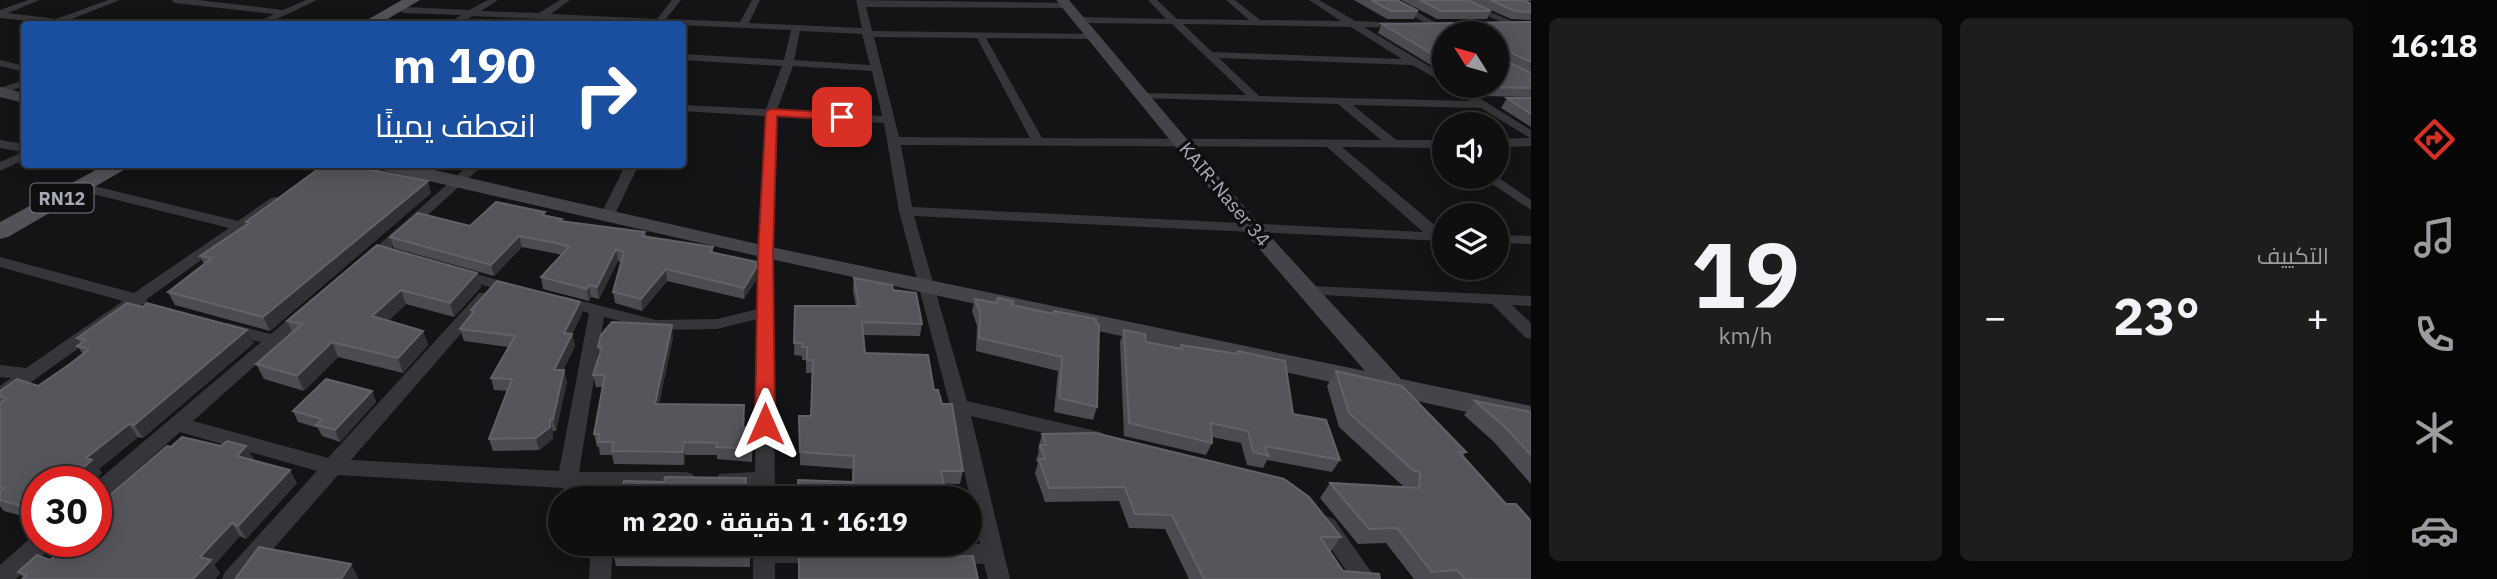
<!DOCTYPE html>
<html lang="ar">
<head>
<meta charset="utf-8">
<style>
  :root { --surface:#0f0f10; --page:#1d1d1e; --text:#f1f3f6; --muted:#9b9c9f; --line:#2f2f30; --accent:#d93025 }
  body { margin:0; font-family:"IBM Plex Sans",Cairo,sans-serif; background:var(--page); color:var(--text); direction:rtl; height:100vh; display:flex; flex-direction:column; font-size:26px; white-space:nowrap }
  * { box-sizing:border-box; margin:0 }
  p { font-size:23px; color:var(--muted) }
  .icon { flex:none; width:38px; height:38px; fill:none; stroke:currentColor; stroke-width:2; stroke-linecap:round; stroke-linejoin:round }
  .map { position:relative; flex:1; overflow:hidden; direction:ltr }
  .details { display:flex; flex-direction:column; gap:18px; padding:18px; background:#080809; width:840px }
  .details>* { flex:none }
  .banner { position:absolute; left:21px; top:21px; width:665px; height:147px; border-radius:7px; box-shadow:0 4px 18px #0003,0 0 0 2px var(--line); direction:rtl; background:#1a4fa0; color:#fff; overflow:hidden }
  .needle { width:46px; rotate:307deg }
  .fabs { position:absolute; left:1432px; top:21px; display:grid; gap:14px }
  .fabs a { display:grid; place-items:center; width:77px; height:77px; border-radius:50%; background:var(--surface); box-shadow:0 4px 18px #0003,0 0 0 2px var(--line); font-size:35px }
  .speed { position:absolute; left:21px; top:466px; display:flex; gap:14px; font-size:35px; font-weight:700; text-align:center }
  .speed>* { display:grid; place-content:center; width:91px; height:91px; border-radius:50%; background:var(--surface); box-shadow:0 4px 18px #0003,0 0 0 2px var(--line); line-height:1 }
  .speed .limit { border:10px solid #d22; background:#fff; color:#111 }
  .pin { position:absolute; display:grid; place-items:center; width:60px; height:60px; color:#fff; margin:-30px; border-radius:14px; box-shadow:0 4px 10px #0006 }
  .me { position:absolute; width:77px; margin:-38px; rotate:0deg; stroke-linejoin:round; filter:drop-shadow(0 0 5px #0008) }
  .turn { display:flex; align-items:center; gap:24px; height:147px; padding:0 35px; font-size:32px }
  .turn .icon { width:91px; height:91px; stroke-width:2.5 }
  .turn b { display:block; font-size:49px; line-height:60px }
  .big { font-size:52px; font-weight:700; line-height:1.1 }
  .details .card { flex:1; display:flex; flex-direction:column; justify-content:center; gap:10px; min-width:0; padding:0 24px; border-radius:10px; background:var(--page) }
  .details .dial { align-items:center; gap:0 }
  .dial b { font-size:91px; line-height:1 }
  .heat { display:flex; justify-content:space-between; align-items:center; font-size:38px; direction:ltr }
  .details .tiles { flex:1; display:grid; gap:18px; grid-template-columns:repeat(2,1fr) }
  .trip { position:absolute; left:548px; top:486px; width:434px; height:70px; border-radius:35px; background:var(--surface); box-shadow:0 4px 18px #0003,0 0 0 2px var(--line); font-weight:700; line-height:70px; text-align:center; direction:rtl }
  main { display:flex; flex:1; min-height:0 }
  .dock { display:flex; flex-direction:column; width:126px; justify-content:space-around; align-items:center; background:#060606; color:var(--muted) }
  .dock .icon { width:49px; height:49px }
  .dock .selected { color:var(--accent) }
  .dock b { font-size:32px; color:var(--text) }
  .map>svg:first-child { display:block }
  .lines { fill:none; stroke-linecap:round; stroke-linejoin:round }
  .street { fill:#36363a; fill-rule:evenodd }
  .secondary { fill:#44444a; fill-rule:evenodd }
  .primary { fill:#525259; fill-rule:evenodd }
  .wall { fill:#4b4b51 }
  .shaded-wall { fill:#313135 }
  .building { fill:#55555b; stroke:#626369; stroke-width:2 }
  .route { fill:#d93025; stroke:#8d1f18; stroke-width:2 }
  .labels { text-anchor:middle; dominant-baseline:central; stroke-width:7; stroke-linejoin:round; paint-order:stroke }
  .shield { fill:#0f0f11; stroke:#797c84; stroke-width:2 }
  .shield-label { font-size:18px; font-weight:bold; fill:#a7aab5 }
  .street-label { font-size:19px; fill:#a7aab5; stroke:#0f0f11 }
</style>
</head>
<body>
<main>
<nav class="dock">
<b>16:18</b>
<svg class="icon selected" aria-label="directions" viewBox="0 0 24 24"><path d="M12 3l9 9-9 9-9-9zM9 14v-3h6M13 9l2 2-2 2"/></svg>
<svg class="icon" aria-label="music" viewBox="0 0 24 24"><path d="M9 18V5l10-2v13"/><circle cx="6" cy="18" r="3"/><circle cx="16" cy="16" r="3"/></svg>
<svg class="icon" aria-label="phone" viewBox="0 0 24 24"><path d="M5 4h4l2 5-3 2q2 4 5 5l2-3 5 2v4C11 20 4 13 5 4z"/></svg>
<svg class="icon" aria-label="climate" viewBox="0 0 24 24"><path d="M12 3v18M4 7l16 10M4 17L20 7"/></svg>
<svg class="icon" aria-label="car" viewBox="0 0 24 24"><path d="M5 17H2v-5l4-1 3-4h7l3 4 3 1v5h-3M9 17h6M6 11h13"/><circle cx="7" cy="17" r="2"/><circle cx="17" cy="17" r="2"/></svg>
</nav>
<section class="details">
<div class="tiles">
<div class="card"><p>التكييف</p>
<div class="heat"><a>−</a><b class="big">23°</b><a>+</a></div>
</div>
<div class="card dial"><b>19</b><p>km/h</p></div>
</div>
</section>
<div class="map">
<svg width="1531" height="579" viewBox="0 0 1531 579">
  <rect width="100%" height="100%" fill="#141416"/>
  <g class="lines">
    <!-- street -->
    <path class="street" d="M28,0H40L8,13L56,19L108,0H120L69,20L79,22L80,24H57L0,18V10Z
      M171,0H198L283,10L306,0H317L266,24H254L274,14L175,3Z
      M488,0H498L481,11L539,13L560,0H570L551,14L657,19L672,0H681L666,19L740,22L752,0H760L749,23L862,28L856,0L1066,3L1070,6L1069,8L866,7L872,31L1096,34V38L1093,39L986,38L1042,138L1381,140L1338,104L1140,98V94L1144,93L1246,95L1172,24L1080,23L1075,20L1080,17L1166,19L1148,0H1157L1177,19L1249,20L1226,0H1235L1260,20L1341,21L1309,0H1319L1355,21L1406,23L1408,25L1403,28L1364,27L1444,75V83L1412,65L1219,58L1259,96L1470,101L1448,86H1460L1531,130V146L1496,147V139L1530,138L1481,108L1353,105L1396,140H1444V148L1342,147L1444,233V241L914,216L967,401L1096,431L1103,433L1106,438L1103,443L1096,445L971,416L1010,579H988L984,564L910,563L902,560L899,553L902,546L908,544H980L950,406L899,211L884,123L777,117L773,252L775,499H755V488L719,486L716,480L719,474L755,472L757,319L717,329L656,330L604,317L579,472H686L693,474L696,480L693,486L686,488H589L597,499H574L563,488L338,475L247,579H222L225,572L317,471L180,432L103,500L96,502V482L261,342L222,332L220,328L222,324L228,323L271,334L301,308H313L315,312L193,421L328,458L479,293H491L493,296L491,299L351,460L559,471L589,313L556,305L554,301L556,297L562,296L656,320L717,319L758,309L765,116L682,111V105L766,109L782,66L682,60V54L784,60L791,30L473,16L458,24H448L461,15L403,13L399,10L403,7L469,10ZM1183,24L1351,27L1402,59L1212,52ZM800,31L862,34L870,65L794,60ZM874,37L977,38L1030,138L899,137ZM793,66L872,71L882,116L777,110ZM901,145L1327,147L1423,232L912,207Z
      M1385,0H1395L1454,33L1444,34Z
      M1451,0H1462L1531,29V35Z
      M0,60L24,66V72L0,66Z
      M24,80V86L0,95V88Z
      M0,140L24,144V160L0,171V162L23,152L0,148Z
      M470,164H484L375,263H365L362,260L365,257Z
      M626,164H639L614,216L612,219H602L600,216Z
      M1496,176L1531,200V210L1482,177Z
      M82,183L238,221L271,198L276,197L283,201L147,299L146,304L139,305L6,400L0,402V386L11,378L0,377V365L26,368L123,301L0,267V257L134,293L229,228L77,190V184Z
      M1496,235L1531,236V244L1496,243Z
      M460,269L519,286L521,289L513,294L455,277L452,274L455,271Z
      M1310,286L1531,296V306L1512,305L1531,323V339L1525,337L1492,304L1304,294L1302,291L1304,288Z
      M1326,516L1334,519L1376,579H1352L1315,525L1318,519Z
      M35,534L37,541H54L51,548L16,579H0V565Z
      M591,544H613L611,579H589Z
      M753,544H820L826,546L829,553L826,560L818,563H775V579H753Z"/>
    <!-- secondary -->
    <path class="secondary" d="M1056,0H1069L1258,223L1401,379L1531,406V426L766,258L381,170L372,164H408L766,246L1365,371L1244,231Z
      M0,87L24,93V103L0,97Z"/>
    <!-- primary -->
    <path class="primary" d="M402,0H420L379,24H360Z
      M107,164H134L8,237L0,239V222Z"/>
  </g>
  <!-- wall -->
  <path class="wall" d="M1354,0H1397L1418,11L1414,19H1387Z
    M1401,0H1468L1491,11L1487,19H1437Z
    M1468,0H1531V1H1525L1531,4V20L1511,19Z
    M1531,22V97L1482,96L1464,86H1496L1444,33V73L1378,33L1382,24Z
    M1507,98H1531V127L1501,108Z
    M431,193L270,331L175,305L168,292L204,264L200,256L247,224L246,222Z
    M546,216L562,219L563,221L645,232L646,237L713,247V252L756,280L744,299L667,281L642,311L615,303L613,292L621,262L618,261L599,299L591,297L589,301L543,289L541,277L561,255L558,254L522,247L494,276L394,248L390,237Z
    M377,245L477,273L481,287L454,317L406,304L388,321L423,331L428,345L403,373L338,357L304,391L264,379L256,364L292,332L287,321Z
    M854,278L893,290L922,324L920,336L863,335L865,353L934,390L942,404L963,471L960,484L852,482L853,469L800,465L799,416H811L812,373H806V360H802V356L794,355L795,306H856L853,291Z
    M975,299L1012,305L1053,314L1054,311L1097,407L1093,420L1054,412L1058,371L976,351L977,326L972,311Z
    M580,302L582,314L572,334L575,346L563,370H564L567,382L556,431H553V439L539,450L493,451L489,439L508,391L494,390L491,378L508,347L464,341L460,329L472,314L471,310Z
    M1124,330L1146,342L1180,348L1181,345L1237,353L1238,351L1293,414L1340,460L1332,472L1267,460L1263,468L1247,465L1241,443L1212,437V443L1206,455L1124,436L1120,342Z
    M673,337L659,404L745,418L744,427L753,428L752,462L717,459V455H685L684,465L614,464L612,455H600L599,447H597L594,434L602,387H596L593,375L600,355L598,347Z
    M77,338L254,343L143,438L138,437L99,469L102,473L94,481H37V520L4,511L0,506V391L38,386L83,354L77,346L81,343Z
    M1336,371L1466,452L1463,456L1531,579H1414L1386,543L1358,544L1320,498L1330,483L1409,487L1403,486L1339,427L1327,386Z
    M372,391L376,402L340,442L322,436L318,428L298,422L293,411Z
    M1475,401L1531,412V484L1494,442L1464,415Z
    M1042,434L1341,537L1331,551H1330L1343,571L1380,579H1189L1165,529L1129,528L1119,501L1045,502L1035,473L1038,463L1036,460L1039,451L1038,449Z
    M171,447L254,459L253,460L297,483L246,539L240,536L214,565L220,573L215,579H22L24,578L18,572L50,560L73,541Z
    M970,503L979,528L976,541H970Z
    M614,544H750V567L616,566L613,552Z"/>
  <!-- shaded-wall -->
  <path class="shaded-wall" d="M428,181L431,193L270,331L263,317Z
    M519,236L522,247L494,276L491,265Z
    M616,249L618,261L599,299L597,287Z
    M757,262L756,280L744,299V288Z
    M666,269L667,281L642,311L641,299Z
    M477,273L481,287L454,317L450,303Z
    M589,285L591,297L589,301L587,289Z
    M401,290L406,304L378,331L372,316Z
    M580,302L582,314L566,346L564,333Z
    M672,325L673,337L656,416L655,404Z
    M247,330L254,343L143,438L134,425Z
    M423,331L428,345L403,373L398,358Z
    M572,334L575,346L556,383L554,370Z
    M332,342L338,357L304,391L297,376Z
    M564,370L567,382L556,431L553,419Z
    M372,391L376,402L340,442L335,430Z
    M550,419L553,431V439L539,450L536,438Z
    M129,424L138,437L99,469L102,473L94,481H88L83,474L86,458Z
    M684,442L685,455L684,465L683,452Z
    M246,446L254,459L245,469L237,456Z
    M69,470L78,481H56Z
    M290,470L297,483L246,539L238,526Z
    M37,498V520L25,507Z
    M232,523L240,536L214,565L220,573L215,579H193L200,557Z
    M351,564L359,579H341Z"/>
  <!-- building -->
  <path class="building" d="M1371,0H1397L1418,11H1391Z
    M1420,0H1468L1491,11H1441Z
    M1490,0H1524L1531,4V12L1515,11Z
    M1531,22V62L1499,47L1500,58L1531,73V88L1487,87L1485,86H1496V33H1444V61L1382,24Z
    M1507,98H1531V114Z
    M325,164H342L428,181L263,317L168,292L212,258L200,256L249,223L246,222Z
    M496,202L545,212L542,215L562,219L560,221L645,232L642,236L713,247L710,252L757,262L756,268L744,288L666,269L641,299L613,292L624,252L616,249L597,287L589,285L587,289L541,277L569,247L556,243L519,236L491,265L390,237L418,213L470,226Z
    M377,245L477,273L450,303L401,290L372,316L423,331L398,358L332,342L297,376L256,364L302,324L287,321Z
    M854,278L892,285L893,290L916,293L922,324L862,322L865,353L928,355L934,390H938L942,404H952L963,471H941L947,499H798V480L853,482L854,456L800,452L799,416H811L813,360H807V347H802V343H794L795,306H859Z
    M497,281L580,302L564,333L572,334L554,370H564L553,419H550V427L536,438L489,439L512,379L491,378L515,336L460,329L474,311L471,310Z
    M998,298L1013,301L1012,305L1054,314V311L1096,319V323L1099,324L1097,407L1059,398L1062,357L979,338L980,313L975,299L997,303Z
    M127,303L143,307L147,303L247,330L134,425L129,424L86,458L92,460L84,467L83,474L69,470L56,481H37V498L25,507L0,500V491L4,488L0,487V403L6,399L0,396V391L17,379L38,386L70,364L89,349L77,346L85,340L77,338Z
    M612,322L672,325L655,404L744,405L743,427L753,428L752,449L716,447L717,443L684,442L683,452L612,451L613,442H598L599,434H594L605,375H593L602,347H598L601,335Z
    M1124,330L1145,334L1146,342L1182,349L1181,345L1238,354V351L1285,361L1293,414L1326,420L1340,460L1264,446L1269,456L1253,452L1248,431L1211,423L1212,443L1129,423Z
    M1336,371L1402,386L1466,452H1459L1506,504H1516L1531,521V579H1465L1457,570L1432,572L1397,528L1369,529L1330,483L1419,488L1420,472L1414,471L1349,413Z
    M326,379L372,391L335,430L316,425L322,419L293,411Z
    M1475,401L1531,412V455L1506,428Z
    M1095,433L1284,479L1309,497L1341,537H1320L1343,571L1379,574L1380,579H1204L1172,515L1135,514L1125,487L1049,488L1039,459H1045L1040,445H1046L1042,434Z
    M182,437L221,446L227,441L246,446L237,456L290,470L238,526L232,523L200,557L211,560L193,579H22L27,575L18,572L37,555L50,560L73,541H96V507L167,446L171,447Z
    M665,477L746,478L745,493H751V498L759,499H621L624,481L664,482Z
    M970,503H974L979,528H970Z
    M615,544H750V554L613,552Z
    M259,547L351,564L341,579H235Z
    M890,547H931L932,557L973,556L978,579H799V551L891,553Z"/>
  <!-- route -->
  <path class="route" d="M771,109L842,113L848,117L842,120L777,116L773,252L775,424L772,429H758L755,424L758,252L766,112Z"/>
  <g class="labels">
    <!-- shield labels -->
    <rect class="shield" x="30.5" y="183.5" width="63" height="29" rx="5"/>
    <g class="shield-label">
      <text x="62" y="198">RN12</text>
    </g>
    <!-- street labels -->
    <g class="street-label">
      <text transform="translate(1225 194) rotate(50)">KAIR-Naser 34</text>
    </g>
  </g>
</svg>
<div class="fabs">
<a><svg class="needle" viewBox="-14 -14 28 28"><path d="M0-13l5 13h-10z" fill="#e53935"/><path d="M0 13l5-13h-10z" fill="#9b9c9f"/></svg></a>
<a><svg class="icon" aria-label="sound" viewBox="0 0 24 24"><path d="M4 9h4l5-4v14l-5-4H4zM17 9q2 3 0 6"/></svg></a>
<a><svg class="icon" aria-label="layers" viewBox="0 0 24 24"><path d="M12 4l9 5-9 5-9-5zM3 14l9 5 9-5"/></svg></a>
</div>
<div class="speed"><div class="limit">30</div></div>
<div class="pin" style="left:842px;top:117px;background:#d93025"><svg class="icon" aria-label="arrive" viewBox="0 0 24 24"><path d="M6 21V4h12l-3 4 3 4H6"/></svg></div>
<svg class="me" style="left:765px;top:424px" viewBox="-20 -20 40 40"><path d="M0-17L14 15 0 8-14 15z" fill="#d93025" stroke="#fff" stroke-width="4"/></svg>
<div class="trip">16:19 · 1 دقيقة · 220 m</div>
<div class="banner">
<div class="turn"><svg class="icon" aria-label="right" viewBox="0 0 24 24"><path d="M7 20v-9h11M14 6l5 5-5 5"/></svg><div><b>190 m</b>انعطف يمينًا</div></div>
</div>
</div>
</main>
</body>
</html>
